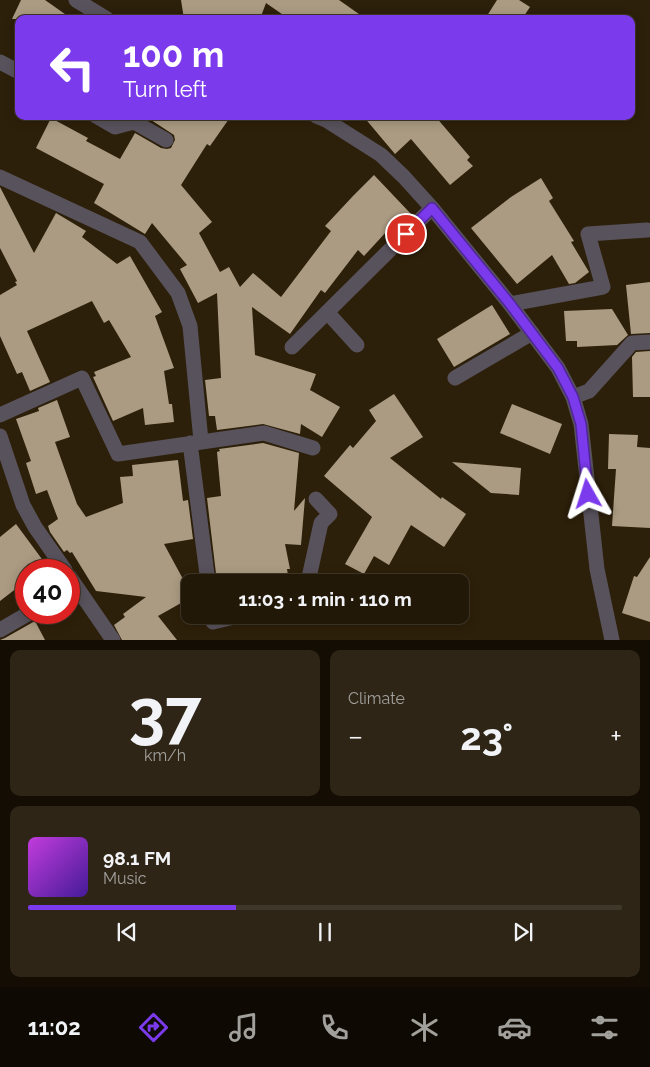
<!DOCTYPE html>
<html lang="en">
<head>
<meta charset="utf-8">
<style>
  :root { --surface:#221808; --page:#2e2516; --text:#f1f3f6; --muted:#a2a09c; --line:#3f3729; --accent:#7c3aed }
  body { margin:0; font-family:Raleway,sans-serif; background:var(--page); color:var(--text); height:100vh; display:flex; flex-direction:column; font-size:19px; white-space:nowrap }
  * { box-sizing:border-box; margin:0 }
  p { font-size:16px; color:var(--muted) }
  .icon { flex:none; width:28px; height:28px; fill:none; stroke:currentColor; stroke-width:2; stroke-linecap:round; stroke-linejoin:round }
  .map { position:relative; height:640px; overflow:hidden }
  .details { display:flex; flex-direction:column; gap:10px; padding:10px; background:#130d04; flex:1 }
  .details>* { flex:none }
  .banner { position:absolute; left:15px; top:15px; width:620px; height:105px; border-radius:10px; box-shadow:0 2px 12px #0003,0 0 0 1px var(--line); background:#7c3aed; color:#fff; overflow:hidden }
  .speed { position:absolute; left:15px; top:559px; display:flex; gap:10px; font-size:25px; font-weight:700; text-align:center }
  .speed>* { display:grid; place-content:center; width:65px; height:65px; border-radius:50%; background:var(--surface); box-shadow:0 2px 12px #0003,0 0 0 1px var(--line); line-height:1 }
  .speed .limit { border:8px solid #d22; background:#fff; color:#111 }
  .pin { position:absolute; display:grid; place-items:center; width:42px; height:42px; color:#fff; margin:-21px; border:2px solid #fff; border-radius:50%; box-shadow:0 1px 5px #0007 }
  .me { position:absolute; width:55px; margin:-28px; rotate:354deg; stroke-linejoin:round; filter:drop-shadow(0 0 4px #0008) }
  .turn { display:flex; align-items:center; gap:18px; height:105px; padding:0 25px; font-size:22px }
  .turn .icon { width:65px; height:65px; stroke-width:2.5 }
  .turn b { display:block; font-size:35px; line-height:42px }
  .big { font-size:38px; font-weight:700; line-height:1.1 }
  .details .tile { flex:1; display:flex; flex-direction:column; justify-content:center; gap:8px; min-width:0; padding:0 18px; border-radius:10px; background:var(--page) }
  .details .dial { align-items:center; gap:0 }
  .dial b { font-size:65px; line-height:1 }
  .song { display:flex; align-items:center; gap:15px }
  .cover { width:60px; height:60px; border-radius:8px; background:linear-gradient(135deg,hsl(290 70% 55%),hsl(260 70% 35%)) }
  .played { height:5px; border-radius:2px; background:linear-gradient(90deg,var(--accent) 35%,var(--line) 35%) }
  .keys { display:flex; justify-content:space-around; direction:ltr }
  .heat { display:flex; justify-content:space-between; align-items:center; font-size:28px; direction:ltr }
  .details .tiles { flex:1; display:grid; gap:10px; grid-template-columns:1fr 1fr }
  .tile:last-child { grid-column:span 2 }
  .trip { position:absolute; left:181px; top:574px; width:288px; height:50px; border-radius:10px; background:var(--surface); box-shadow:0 2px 12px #0003,0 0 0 1px var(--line); font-weight:700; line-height:50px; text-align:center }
  .menu { display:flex; height:80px; justify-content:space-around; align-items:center; background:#0e0a03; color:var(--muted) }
  .menu .icon { width:35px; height:35px }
  .menu .selected { color:var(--accent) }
  .menu b { font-size:22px; color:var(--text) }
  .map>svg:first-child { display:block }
  .building { fill:#ab9b82 }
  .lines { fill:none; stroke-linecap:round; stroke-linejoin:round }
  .minor { stroke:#58525c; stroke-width:15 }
  .tertiary { stroke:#58525c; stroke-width:15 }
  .route-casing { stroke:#51269a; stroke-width:12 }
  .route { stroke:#7c3aed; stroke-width:9 }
</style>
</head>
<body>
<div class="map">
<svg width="650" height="640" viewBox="0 0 650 640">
  <rect width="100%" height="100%" fill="#2d200a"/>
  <!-- building -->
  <path class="building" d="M21,0H45L72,19H12Z
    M181,0H339L366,19H289L266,3L260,19H184Z
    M497,0H519L530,7L522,19H485Z
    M145,116H231L210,146L207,144L181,185L212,222L199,233L220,272L229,267L240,287L253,273L281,297L331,231L325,226L353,196L374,175L411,214L391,234L387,231L364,256L358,250L325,293L321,290L290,334L252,307L255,355L316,374L310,390L340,407L322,437L301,424L300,434L263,424L217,430L215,416H209L205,380L221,378L217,293L198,303L180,269L187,265L152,223L145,234L94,203L104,184L36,148L51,118L88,138L86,141L120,159L135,133L161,148L167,149L171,148L175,140L174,135Z
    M363,116H435L470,157L467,160L473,166L450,185L411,139L395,154Z
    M541,178L553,198L549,201L574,241L571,242L589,272L575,283L569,284L552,255L517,284L471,228L511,197Z
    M0,187L34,253L56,213L86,231L82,237L117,264L130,256L162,312L155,316L174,368L164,371L169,404H172L174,422L145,425L143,408L113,421L93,377L96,376L94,372L131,357L109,320L104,323L92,301L27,331L50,382L30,391L22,372L17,374L0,336V295L17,285L15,282L17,281L0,248Z
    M650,282V333L631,334L626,285Z
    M492,305L510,334L454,367L437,339Z
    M612,309L628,335L617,345L577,347V341H566L564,311Z
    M650,351V397H633L632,357L636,352Z
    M394,394L423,437L390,458L441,499L442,497L466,514L444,547L411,525L389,565L374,556L364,574L345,564L372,517L324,476L350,445L353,448L376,421L369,410Z
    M57,400L70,437L55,442L77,504L86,517L123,503L120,477L133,476L132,465L178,460L183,501L188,500L193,539L164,544L190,592V598L158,616L177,640H122L114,625L125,617L123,614L146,597L96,591L72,552L70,553L67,550L64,552L50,532L48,526L58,519L47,490L36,494L26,463L31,461L16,419L39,411L38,408Z
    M512,404L562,424L550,454L500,433Z
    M609,434L638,435L637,447L650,448V528L612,526L616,469H608Z
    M263,443L299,453L294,511L305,498L301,545L285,544L290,569H287L289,582H217L207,498L221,496L217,452L220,451L219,449Z
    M452,462L521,468L519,495L491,493Z
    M16,524L50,570H26V581L0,601V537Z
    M650,557V622L622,613L634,576L637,577Z
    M35,621L45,640H0L5,638Z"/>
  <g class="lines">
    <!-- minor -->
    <path class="minor" d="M0,62L19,72
      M96,116L115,127L134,122L166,140
      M0,177L140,242L178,293L190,326L201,441
      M510,304L603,287L588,234L647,230
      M327,312L357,345
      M292,347L432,208
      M455,378L532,333
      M573,397L589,391L632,343L650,342
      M0,415L82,378L118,454L264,433L313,448
      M0,436L23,505L35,527L65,570
      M190,443L208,582
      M69,576L113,640
      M308,582L321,523L330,514L316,499
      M212,615L213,622L243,615
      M0,630L31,612"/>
    <!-- tertiary -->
    <path class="tertiary" d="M76,0L107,19
      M316,116L326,120L381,155L404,177L432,208L510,304L558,368L573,397L581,424L597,569L612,640"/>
  </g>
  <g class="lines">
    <!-- route casing -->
    <g class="route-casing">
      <path id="route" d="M406,234L432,208L510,304L558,368L573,397L581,424L588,494"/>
    </g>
    <!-- route -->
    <use href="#route" class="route"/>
  </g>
</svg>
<div class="speed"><div class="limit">40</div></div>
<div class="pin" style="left:406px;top:234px;background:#d93025"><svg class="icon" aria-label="arrive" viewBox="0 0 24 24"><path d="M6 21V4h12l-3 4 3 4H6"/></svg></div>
<svg class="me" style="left:588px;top:494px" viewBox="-20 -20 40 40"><path d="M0-17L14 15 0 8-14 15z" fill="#7c3aed" stroke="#fff" stroke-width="4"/></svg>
<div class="trip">11:03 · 1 min · 110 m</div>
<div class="banner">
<div class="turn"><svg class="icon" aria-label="left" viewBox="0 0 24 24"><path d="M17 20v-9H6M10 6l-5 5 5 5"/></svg><div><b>100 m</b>Turn left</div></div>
</div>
</div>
<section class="details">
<div class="tiles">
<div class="tile dial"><b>37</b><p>km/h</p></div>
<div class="tile"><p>Climate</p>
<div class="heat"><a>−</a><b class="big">23°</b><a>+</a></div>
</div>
<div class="tile">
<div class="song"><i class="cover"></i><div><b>98.1 FM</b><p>Music</p></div></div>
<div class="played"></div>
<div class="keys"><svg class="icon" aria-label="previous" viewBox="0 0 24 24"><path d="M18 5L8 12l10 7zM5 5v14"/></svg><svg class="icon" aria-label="pause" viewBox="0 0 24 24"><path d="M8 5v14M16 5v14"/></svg><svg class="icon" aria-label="next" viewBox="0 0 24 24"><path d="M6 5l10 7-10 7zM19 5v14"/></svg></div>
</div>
</div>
</section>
<nav class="menu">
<b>11:02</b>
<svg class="icon selected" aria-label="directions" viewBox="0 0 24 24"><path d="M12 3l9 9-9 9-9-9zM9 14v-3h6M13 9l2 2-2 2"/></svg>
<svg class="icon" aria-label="music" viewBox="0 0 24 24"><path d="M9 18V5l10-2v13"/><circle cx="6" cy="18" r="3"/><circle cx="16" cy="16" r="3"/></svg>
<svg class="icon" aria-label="phone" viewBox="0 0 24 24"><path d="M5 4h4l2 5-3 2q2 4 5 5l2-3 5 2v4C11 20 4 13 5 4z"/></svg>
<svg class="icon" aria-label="climate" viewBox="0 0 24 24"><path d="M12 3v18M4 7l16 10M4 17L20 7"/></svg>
<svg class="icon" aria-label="car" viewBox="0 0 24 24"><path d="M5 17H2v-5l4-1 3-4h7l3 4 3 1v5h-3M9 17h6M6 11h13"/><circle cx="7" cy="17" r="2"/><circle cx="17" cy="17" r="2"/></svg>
<svg class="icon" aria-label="filters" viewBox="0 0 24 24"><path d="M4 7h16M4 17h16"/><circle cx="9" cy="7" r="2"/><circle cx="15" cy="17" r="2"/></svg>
</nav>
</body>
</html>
